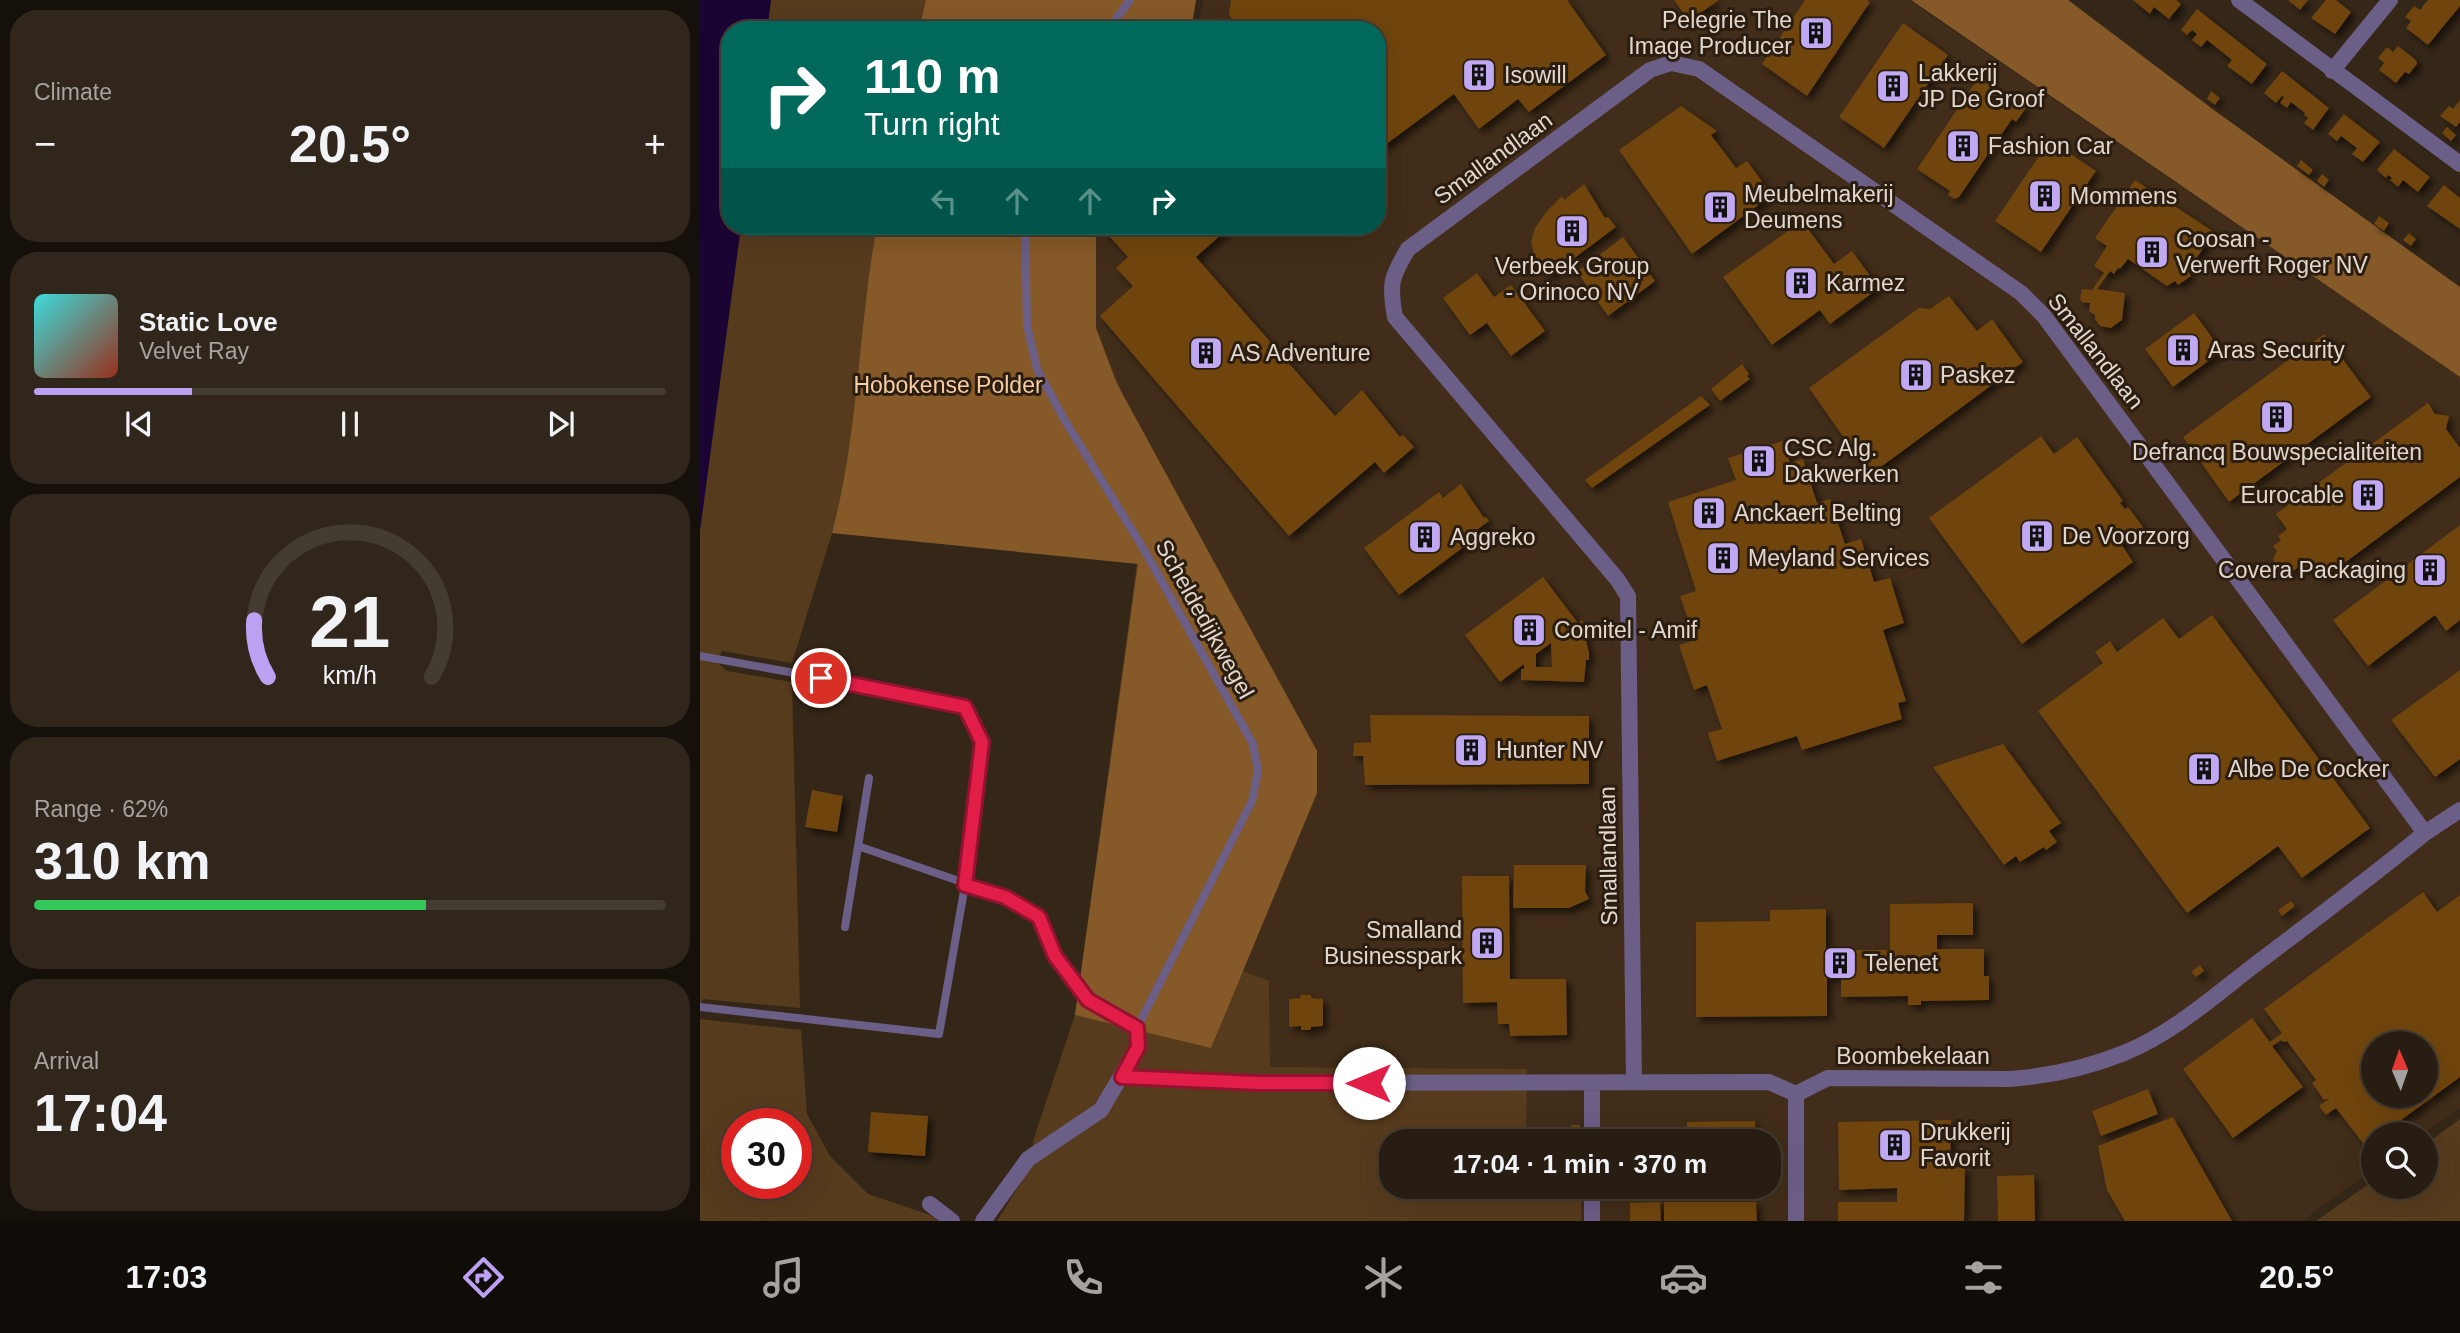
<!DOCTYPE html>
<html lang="en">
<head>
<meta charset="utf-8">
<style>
  :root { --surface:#281d12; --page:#30261b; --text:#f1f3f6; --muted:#a5a29f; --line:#443b32; --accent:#bca0f2 }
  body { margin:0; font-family:Arial,sans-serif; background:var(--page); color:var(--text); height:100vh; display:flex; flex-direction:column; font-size:26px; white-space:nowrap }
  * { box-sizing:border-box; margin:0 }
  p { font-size:23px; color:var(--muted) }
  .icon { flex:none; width:38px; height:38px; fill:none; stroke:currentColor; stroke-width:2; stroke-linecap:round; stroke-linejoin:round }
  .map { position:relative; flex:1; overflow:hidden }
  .drawer { display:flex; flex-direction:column; gap:10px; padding:10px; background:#16100a; width:700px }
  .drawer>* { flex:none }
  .guide { position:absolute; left:21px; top:21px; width:665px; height:214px; border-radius:28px; box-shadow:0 7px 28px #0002,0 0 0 2px var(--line); background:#00695c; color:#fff; overflow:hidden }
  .needle { width:46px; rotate:358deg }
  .tools { position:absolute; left:1661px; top:1031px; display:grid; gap:14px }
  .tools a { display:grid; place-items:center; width:77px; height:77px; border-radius:50%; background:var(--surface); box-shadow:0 7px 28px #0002,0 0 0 2px var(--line); font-size:35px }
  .speed { position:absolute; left:21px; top:1108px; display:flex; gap:14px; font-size:35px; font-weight:700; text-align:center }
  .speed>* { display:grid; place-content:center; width:91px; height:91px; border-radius:50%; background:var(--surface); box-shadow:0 7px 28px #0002,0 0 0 2px var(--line); line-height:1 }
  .speed .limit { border:10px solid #d22; background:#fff; color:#111 }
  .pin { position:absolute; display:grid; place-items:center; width:60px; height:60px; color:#fff; margin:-30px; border:4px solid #fff; border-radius:50%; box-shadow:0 2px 7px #0007 }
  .me { position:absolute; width:77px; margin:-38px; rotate:270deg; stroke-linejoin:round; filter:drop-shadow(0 0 5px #0008) }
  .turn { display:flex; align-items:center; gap:24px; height:147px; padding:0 28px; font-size:32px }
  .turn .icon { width:91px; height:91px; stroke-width:2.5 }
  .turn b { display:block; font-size:49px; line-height:60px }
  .lanes { display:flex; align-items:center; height:66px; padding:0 28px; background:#0003; justify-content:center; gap:35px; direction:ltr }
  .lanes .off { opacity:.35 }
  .big { font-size:52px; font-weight:800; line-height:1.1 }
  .drawer .card { flex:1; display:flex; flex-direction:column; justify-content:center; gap:10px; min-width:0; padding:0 24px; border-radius:28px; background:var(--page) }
  .drawer .dial { align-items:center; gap:0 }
  .dial svg { height:182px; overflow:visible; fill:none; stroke:var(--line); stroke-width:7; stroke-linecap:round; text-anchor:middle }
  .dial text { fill:var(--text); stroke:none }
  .song { display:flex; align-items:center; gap:21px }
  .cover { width:84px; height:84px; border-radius:10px; background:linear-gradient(135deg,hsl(180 70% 55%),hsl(10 70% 35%)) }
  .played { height:7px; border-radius:4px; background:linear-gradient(90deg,var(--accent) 25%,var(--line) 25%) }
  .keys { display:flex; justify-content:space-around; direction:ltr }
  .heat { display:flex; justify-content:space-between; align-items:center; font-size:38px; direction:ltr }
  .charge { height:10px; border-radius:5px; background:linear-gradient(90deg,#34c759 62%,var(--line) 0) }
  .trip { position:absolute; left:679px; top:1129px; width:402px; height:70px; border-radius:28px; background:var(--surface); box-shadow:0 7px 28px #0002,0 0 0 2px var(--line); font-weight:800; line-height:70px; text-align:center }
  .dock { display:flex; height:112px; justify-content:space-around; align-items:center; background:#100c07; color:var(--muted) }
  .dock .icon { width:49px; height:49px }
  .dock .selected { color:var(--accent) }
  .dock b { font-size:32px; color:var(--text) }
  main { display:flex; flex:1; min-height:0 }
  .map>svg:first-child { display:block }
  .built { fill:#412d19; fill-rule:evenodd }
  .green { fill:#573b1d; fill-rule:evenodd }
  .forest { fill:#865928 }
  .water { fill:#1a0434 }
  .building { fill:#6f440f; fill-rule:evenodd; filter:url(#shadow) }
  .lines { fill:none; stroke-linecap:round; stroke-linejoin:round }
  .lane { stroke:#6b5e87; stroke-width:8 }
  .street { stroke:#6b5e87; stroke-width:16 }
  .route-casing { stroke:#92132f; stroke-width:18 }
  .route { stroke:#e11d48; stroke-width:12 }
  .labels { text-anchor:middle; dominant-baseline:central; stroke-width:6; stroke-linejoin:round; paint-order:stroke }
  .poi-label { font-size:23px; fill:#e1d7ce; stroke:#2b1d0f; text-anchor:start }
  .street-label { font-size:23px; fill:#e1d7ce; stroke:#2b1d0f }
  .park-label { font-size:23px; fill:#f6cda5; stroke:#2b1d0f }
</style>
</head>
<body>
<main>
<section class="drawer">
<div class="card"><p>Climate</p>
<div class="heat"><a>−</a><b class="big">20.5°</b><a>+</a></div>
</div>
<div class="card">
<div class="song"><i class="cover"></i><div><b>Static Love</b><p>Velvet Ray</p></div></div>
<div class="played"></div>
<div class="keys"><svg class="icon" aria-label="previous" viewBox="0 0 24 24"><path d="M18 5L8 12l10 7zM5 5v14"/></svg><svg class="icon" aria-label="pause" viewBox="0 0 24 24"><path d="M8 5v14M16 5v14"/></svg><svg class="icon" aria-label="next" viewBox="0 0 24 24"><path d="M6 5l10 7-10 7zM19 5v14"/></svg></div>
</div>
<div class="card dial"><svg viewBox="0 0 100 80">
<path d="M14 69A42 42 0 1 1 86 69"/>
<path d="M14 69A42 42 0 0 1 8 44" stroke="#bca0f2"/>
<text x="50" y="56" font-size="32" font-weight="700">21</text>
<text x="50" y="72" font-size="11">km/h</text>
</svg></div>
<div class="card"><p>Range · 62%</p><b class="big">310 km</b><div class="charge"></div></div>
<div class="card"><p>Arrival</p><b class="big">17:04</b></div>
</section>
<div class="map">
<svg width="1760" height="1221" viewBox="0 0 1760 1221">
  <defs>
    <filter id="shadow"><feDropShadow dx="4.5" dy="4.5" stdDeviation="3.5" flood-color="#0009"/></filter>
  </defs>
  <rect width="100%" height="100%" fill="#352718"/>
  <!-- built -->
  <path class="built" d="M504,0H1209L1760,377V1108L1723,1134H1673V1169L1602,1221H881V1187L1069,1186V1141H826V1069L570,1067L569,981L543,972L617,793L416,382L396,328V226H677V30H501L498,25ZM1673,1043H1726V1096H1673Z"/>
  <!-- green -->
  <path class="green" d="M71,0H496L491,30H67Z
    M41,226H396V328L422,393L617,751V793L543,971L569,981L570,1067L827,1069L826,1141H691V1186L881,1187V1221H297L332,1165L333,1141L375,1015L437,563L132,533L92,663L22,651L16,662L27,671L92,682L100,1008L3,999L0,1008V530Z
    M0,1019L101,1030L107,1114L130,1156L168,1194L230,1215L238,1221H0ZM37,1124H96V1183H37Z
    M1760,1119V1221H1616L1673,1181V1186H1726V1144Z"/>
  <!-- forest -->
  <path class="forest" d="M226,0H496L491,30H219Z
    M1211,0H1368L1518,113L1760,287V377Z
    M177,226H396V328L416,382L617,751V793L511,1048L375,1015L438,564L132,533C159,433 158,327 177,226Z"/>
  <!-- water -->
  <path class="water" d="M0,0H71L67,30H30V226H41L0,530Z"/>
  <!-- building -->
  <path class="building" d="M531,0H867L906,55L829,112L818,99L779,129L754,94L677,151V30H540L529,15Z
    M974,0H1019L989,21Z
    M1105,0H1167L1170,2L1107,96L1062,64Z
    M1433,0H1476L1481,4L1469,19L1454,7L1450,14Z
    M1588,0H1608L1600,10Z
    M1626,0H1636L1651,12L1635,34L1611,18Z
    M1728,0H1760V6L1728,45L1706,28L1711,21L1705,17L1714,6L1720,10Z
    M1497,9L1567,64L1552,84L1527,66L1532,60L1507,40L1501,47L1492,40L1497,34L1492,30L1487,35L1481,30Z
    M1203,23L1248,55L1184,148L1139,117Z
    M1698,46L1716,60L1717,64L1709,74L1705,72L1696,83L1679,70L1684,63L1678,58L1687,47L1693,52Z
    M1582,71L1629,108L1613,130L1604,123L1608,118L1604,115L1605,113L1591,102L1587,108L1580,103L1584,97L1582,96L1576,103L1564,93Z
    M1279,77L1326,108L1316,122L1312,119L1259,197L1255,199L1248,195L1250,191L1217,169Z
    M1511,91L1520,98L1515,105L1507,99Z
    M1760,100V122L1756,127L1740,116L1749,106L1753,109Z
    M981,106L1017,131L1011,135L1036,168L1047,161L1072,195L992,254L919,150Z
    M1644,114L1680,142L1663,162L1652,154L1657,148L1641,136L1637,141L1628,134Z
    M1747,127L1756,135L1751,141L1742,133Z
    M1350,140L1396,171L1341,252L1295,221Z
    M1694,149L1730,177L1718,192L1703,180L1698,187L1690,180L1692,178L1688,175L1686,178L1677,170Z
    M1601,160L1613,170L1609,175L1597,166Z
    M1622,174L1629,180L1624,187L1617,181Z
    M1435,180L1514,232L1488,271L1491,276L1478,285L1475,281L1467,286L1428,259L1420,269L1418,268L1414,274L1410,271L1397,289L1425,293L1422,320L1411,328L1400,326L1395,319V315L1389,311L1390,303L1382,302L1380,299L1382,289L1392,290L1404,273L1394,266L1407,246L1395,238Z
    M884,184L905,218L908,217L916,227L849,277L840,264L843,262L836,257L833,250L831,242L835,228L847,211L862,196L864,200Z
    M1744,185L1760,198V229L1727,206Z
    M1679,216L1689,223L1684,231L1674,224Z
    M1102,221L1134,264L1152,251L1179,288L1130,324L1120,310L1072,345L1023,277Z
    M400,226H531L496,257L635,416L662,390L700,437L703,435L714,447L684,473L675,462L589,536L400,316L433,286L416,268L428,257Z
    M1709,233L1716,239L1711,246L1703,240Z
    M923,237L955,281L908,316L877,272Z
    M777,273L794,297L811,285L845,331L811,356L787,323L770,335L743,298Z
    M1249,296L1277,331L1292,319L1323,362L1170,475L1109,388L1219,308L1230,309Z
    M1494,313L1522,351L1473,387L1445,349Z
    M1624,334L1671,397L1529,502L1483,437Z
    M1042,364L1049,374L1047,376L1050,379L1020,401L1011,389Z
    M1001,396L1010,405L892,488L885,480Z
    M1728,403L1735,414L1749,416L1746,429L1760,448V477L1623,579L1612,563L1603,570L1600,566L1592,572L1588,567L1581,568L1576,565L1573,559L1577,551L1573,546L1581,540L1578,536L1587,529L1576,514Z
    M1341,436L1354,454L1377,437L1423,501L1420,503L1425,509L1428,507L1443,527L1421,544L1433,562L1322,644L1229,518Z
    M1083,441L1090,463L1103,459L1117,503L1130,499L1145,544L1161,539L1174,582L1190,578L1204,623L1183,630L1206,701L1198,703L1202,719L1102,750L1097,736L1017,761L1008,733L1022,729L1007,685L994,690L979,645L995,640L980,596L996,591L968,502L1036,480L1028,458Z
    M761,484L784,518L786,517L789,521L770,535L773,540L699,595L664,548L739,492L743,498Z
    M1760,525V620L1746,631L1735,615L1668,666L1633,620Z
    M843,577L878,623L882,620L888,629L884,632L889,653V660H886L884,682L821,680V669H824V664L800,682L765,635ZM851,643L852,667H836V654Z
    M1512,615L1670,828L1602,878L1578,846L1487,913L1338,711L1403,663L1395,652L1410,641L1417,652L1463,618L1479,639Z
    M1760,670V759L1735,777L1691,720Z
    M670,715L889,716V784L665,785L663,756H653L654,743L671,742Z
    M1303,744L1361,823L1349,831L1357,842L1346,850L1344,847L1320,862L1316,856L1304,865L1233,767Z
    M112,790L143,796L137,832L105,827Z
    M814,865H886L885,891L889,899L869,908H813Z
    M762,876H809L810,979H866L867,1035L810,1036L809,1024H798L797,1002L763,1003Z
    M1723,892L1737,912L1760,895V1077L1682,1134H1673V1141L1665,1146L1636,1108L1626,1115L1619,1106L1630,1098L1624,1100L1612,1083L1616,1080L1587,1041L1584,1042L1581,1040L1572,1046L1603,1087L1533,1138L1483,1069L1552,1018L1570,1042L1582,1033L1564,1009ZM1673,1043H1726V1096H1673Z
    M1591,901L1595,906L1582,916L1578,910Z
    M1273,903V935H1237V949H1284V976H1289V1000L1221,1001V1005H1208V996L1141,997V978H1127V1016L996,1017V922L1070,921V910L1126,909V950H1190V904Z
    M1500,965L1504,971L1496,977L1491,972Z
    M600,995H611V998L623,999V1026L611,1027V1030H601V1026L589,1027V999L601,998Z
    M1448,1089L1458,1114L1401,1136L1392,1111Z
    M171,1112L228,1116L225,1156L168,1152Z
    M1473,1117L1532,1221H1425L1407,1190L1398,1146Z
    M1251,1120L1250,1168L1265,1167L1264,1221H1138V1202H1197V1188L1139,1190L1138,1122Z
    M1055,1121L1056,1141H986L987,1122Z
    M871,1125H880V1141H872Z
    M1334,1175L1335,1221H1298L1297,1176Z
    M960,1202L961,1221H930V1203Z
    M964,1202H1056L1057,1221H964Z"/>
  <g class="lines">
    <!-- lane -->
    <path class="lane" d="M408,30L430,0
      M325,226L327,325L337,369L364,419L443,548L553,744L558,771L552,801L437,1028
      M0,656L194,691L266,707L282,742L265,885L239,1034L0,1007
      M158,846L305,897L339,917L355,956
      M145,927L169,778"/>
    <!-- street -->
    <path class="street" d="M1539,0L1760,164
      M1632,71L1690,0
      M422,1077L557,1083L1069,1082L1096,1094
      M934,1082L928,596L917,579L695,317C689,284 691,277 708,249L950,70L971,63L999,69L1321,293L1344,316L1725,833
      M892,1084V1141
      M1096,1094L1128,1078L1310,1079C1349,1076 1387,1068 1424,1053C1471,1034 1512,998 1552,967C1610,923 1669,879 1725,833L1760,810
      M1096,1094V1221
      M892,1186V1221
      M230,1204L252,1221
      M283,1221L328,1159L401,1110L438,1047L437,1028L388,1000L355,956"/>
  </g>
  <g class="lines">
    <!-- route casing -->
    <g class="route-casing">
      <path id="route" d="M121,678L265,707L282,742L265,885L305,897L339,917L355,956L388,1000L437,1028L438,1047L422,1077L557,1083H669"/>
    </g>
    <!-- route -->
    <use href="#route" class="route"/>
  </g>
  <!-- icons -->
  <defs>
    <g id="building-square" transform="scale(1.75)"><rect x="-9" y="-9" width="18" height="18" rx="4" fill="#c0a8f3" stroke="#2b1d0f"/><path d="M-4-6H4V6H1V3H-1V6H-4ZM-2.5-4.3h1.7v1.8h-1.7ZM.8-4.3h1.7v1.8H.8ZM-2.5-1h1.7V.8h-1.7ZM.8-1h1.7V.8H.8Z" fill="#111"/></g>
  </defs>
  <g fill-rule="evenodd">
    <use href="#building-square" x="1116" y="33"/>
    <use href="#building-square" x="779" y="75"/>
    <use href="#building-square" x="1193" y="86"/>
    <use href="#building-square" x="1263" y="146"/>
    <use href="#building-square" x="1345" y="196"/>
    <use href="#building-square" x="1020" y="207"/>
    <use href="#building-square" x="872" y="231"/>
    <use href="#building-square" x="1452" y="252"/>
    <use href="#building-square" x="1101" y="283"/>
    <use href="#building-square" x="1483" y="350"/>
    <use href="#building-square" x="506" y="353"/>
    <use href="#building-square" x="1216" y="375"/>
    <use href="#building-square" x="1577" y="417"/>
    <use href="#building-square" x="1059" y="461"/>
    <use href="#building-square" x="1668" y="495"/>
    <use href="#building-square" x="1009" y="513"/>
    <use href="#building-square" x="1337" y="536"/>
    <use href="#building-square" x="725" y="537"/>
    <use href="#building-square" x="1023" y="558"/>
    <use href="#building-square" x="1730" y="570"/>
    <use href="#building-square" x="829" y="630"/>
    <use href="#building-square" x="771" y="750"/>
    <use href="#building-square" x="1504" y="769"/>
    <use href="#building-square" x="787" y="943"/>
    <use href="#building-square" x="1140" y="963"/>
    <use href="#building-square" x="1195" y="1145"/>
  </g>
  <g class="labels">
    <!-- poi labels -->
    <g class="poi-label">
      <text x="1092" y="20" text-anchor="end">Pelegrie The<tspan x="1092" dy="26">Image Producer</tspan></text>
      <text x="1218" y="73">Lakkerij<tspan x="1218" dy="26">JP De Groof</tspan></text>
      <text x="804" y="75">Isowill</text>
      <text x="1288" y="146">Fashion Car</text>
      <text x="1044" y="194">Meubelmakerij<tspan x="1044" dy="26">Deumens</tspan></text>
      <text x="1370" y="196">Mommens</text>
      <text x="1476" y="239">Coosan -<tspan x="1476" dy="26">Verwerft Roger NV</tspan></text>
      <text x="872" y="266" text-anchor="middle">Verbeek Group<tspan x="872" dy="26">- Orinoco NV</tspan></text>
      <text x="1126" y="283">Karmez</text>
      <text x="1508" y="350">Aras Security</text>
      <text x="530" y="353">AS Adventure</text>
      <text x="1240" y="375">Paskez</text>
      <text x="1084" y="448">CSC Alg.<tspan x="1084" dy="26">Dakwerken</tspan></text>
      <text x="1577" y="452" text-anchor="middle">Defrancq Bouwspecialiteiten</text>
      <text x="1644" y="495" text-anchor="end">Eurocable</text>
      <text x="1034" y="513">Anckaert Belting</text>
      <text x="1362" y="536">De Voorzorg</text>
      <text x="750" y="537">Aggreko</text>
      <text x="1048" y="558">Meyland Services</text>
      <text x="1706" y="570" text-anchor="end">Covera Packaging</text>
      <text x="854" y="630">Comitel - Amif</text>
      <text x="796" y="750">Hunter NV</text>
      <text x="1528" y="769">Albe De Cocker</text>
      <text x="762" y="930" text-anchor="end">Smalland<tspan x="762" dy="26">Businesspark</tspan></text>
      <text x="1164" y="963">Telenet</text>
      <text x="1220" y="1132">Drukkerij<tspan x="1220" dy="26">Favorit</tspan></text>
    </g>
    <!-- street labels -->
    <g class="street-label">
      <text transform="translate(793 158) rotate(-36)">Smallandlaan</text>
      <text transform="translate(1396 351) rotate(52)">Smallandlaan</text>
      <text transform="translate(505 619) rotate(61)">Scheldedijkwegel</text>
      <text transform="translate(908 856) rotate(-91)">Smallandlaan</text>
      <text x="1213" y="1056">Boombekelaan</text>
    </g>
    <!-- park labels -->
    <g class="park-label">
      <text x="248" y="385">Hobokense Polder</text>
    </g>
  </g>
</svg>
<div class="tools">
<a><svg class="needle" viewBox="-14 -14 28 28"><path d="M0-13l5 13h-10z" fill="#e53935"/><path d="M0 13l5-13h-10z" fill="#a5a29f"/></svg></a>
<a><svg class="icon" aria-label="search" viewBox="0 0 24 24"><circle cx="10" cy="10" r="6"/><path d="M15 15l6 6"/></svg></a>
</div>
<div class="speed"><div class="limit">30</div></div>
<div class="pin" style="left:121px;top:678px;background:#d93025"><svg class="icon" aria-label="arrive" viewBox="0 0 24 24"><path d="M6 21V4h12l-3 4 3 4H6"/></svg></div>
<svg class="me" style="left:669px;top:1083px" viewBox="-20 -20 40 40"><circle r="19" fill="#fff"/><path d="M0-13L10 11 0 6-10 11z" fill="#e11d48"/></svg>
<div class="trip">17:04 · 1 min · 370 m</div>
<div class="guide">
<div class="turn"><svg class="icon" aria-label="right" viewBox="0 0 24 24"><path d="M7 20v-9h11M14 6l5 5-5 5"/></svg><div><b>110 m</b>Turn right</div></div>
<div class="lanes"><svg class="icon off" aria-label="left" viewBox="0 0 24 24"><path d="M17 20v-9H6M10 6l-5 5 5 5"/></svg><svg class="icon off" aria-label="ahead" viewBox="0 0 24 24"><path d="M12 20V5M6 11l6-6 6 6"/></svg><svg class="icon off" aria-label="ahead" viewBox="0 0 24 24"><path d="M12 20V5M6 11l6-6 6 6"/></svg><svg class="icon" aria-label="right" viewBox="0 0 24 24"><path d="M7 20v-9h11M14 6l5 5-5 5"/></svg></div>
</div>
</div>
</main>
<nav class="dock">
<b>17:03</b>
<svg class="icon selected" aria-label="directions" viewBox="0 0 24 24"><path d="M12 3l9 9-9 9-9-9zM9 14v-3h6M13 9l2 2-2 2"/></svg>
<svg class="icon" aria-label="music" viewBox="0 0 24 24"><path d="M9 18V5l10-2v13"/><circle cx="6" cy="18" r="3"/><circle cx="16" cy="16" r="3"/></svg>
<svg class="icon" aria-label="phone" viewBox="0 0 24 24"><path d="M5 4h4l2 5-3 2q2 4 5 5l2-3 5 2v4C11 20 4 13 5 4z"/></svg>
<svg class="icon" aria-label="climate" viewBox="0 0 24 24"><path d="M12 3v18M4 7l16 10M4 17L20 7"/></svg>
<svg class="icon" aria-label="car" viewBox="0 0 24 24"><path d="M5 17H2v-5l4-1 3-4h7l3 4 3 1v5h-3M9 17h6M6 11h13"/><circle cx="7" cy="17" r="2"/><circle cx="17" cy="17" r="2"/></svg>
<svg class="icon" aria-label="filters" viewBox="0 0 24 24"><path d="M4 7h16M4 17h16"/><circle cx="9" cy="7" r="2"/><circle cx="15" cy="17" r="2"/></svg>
<b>20.5°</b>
</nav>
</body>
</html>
